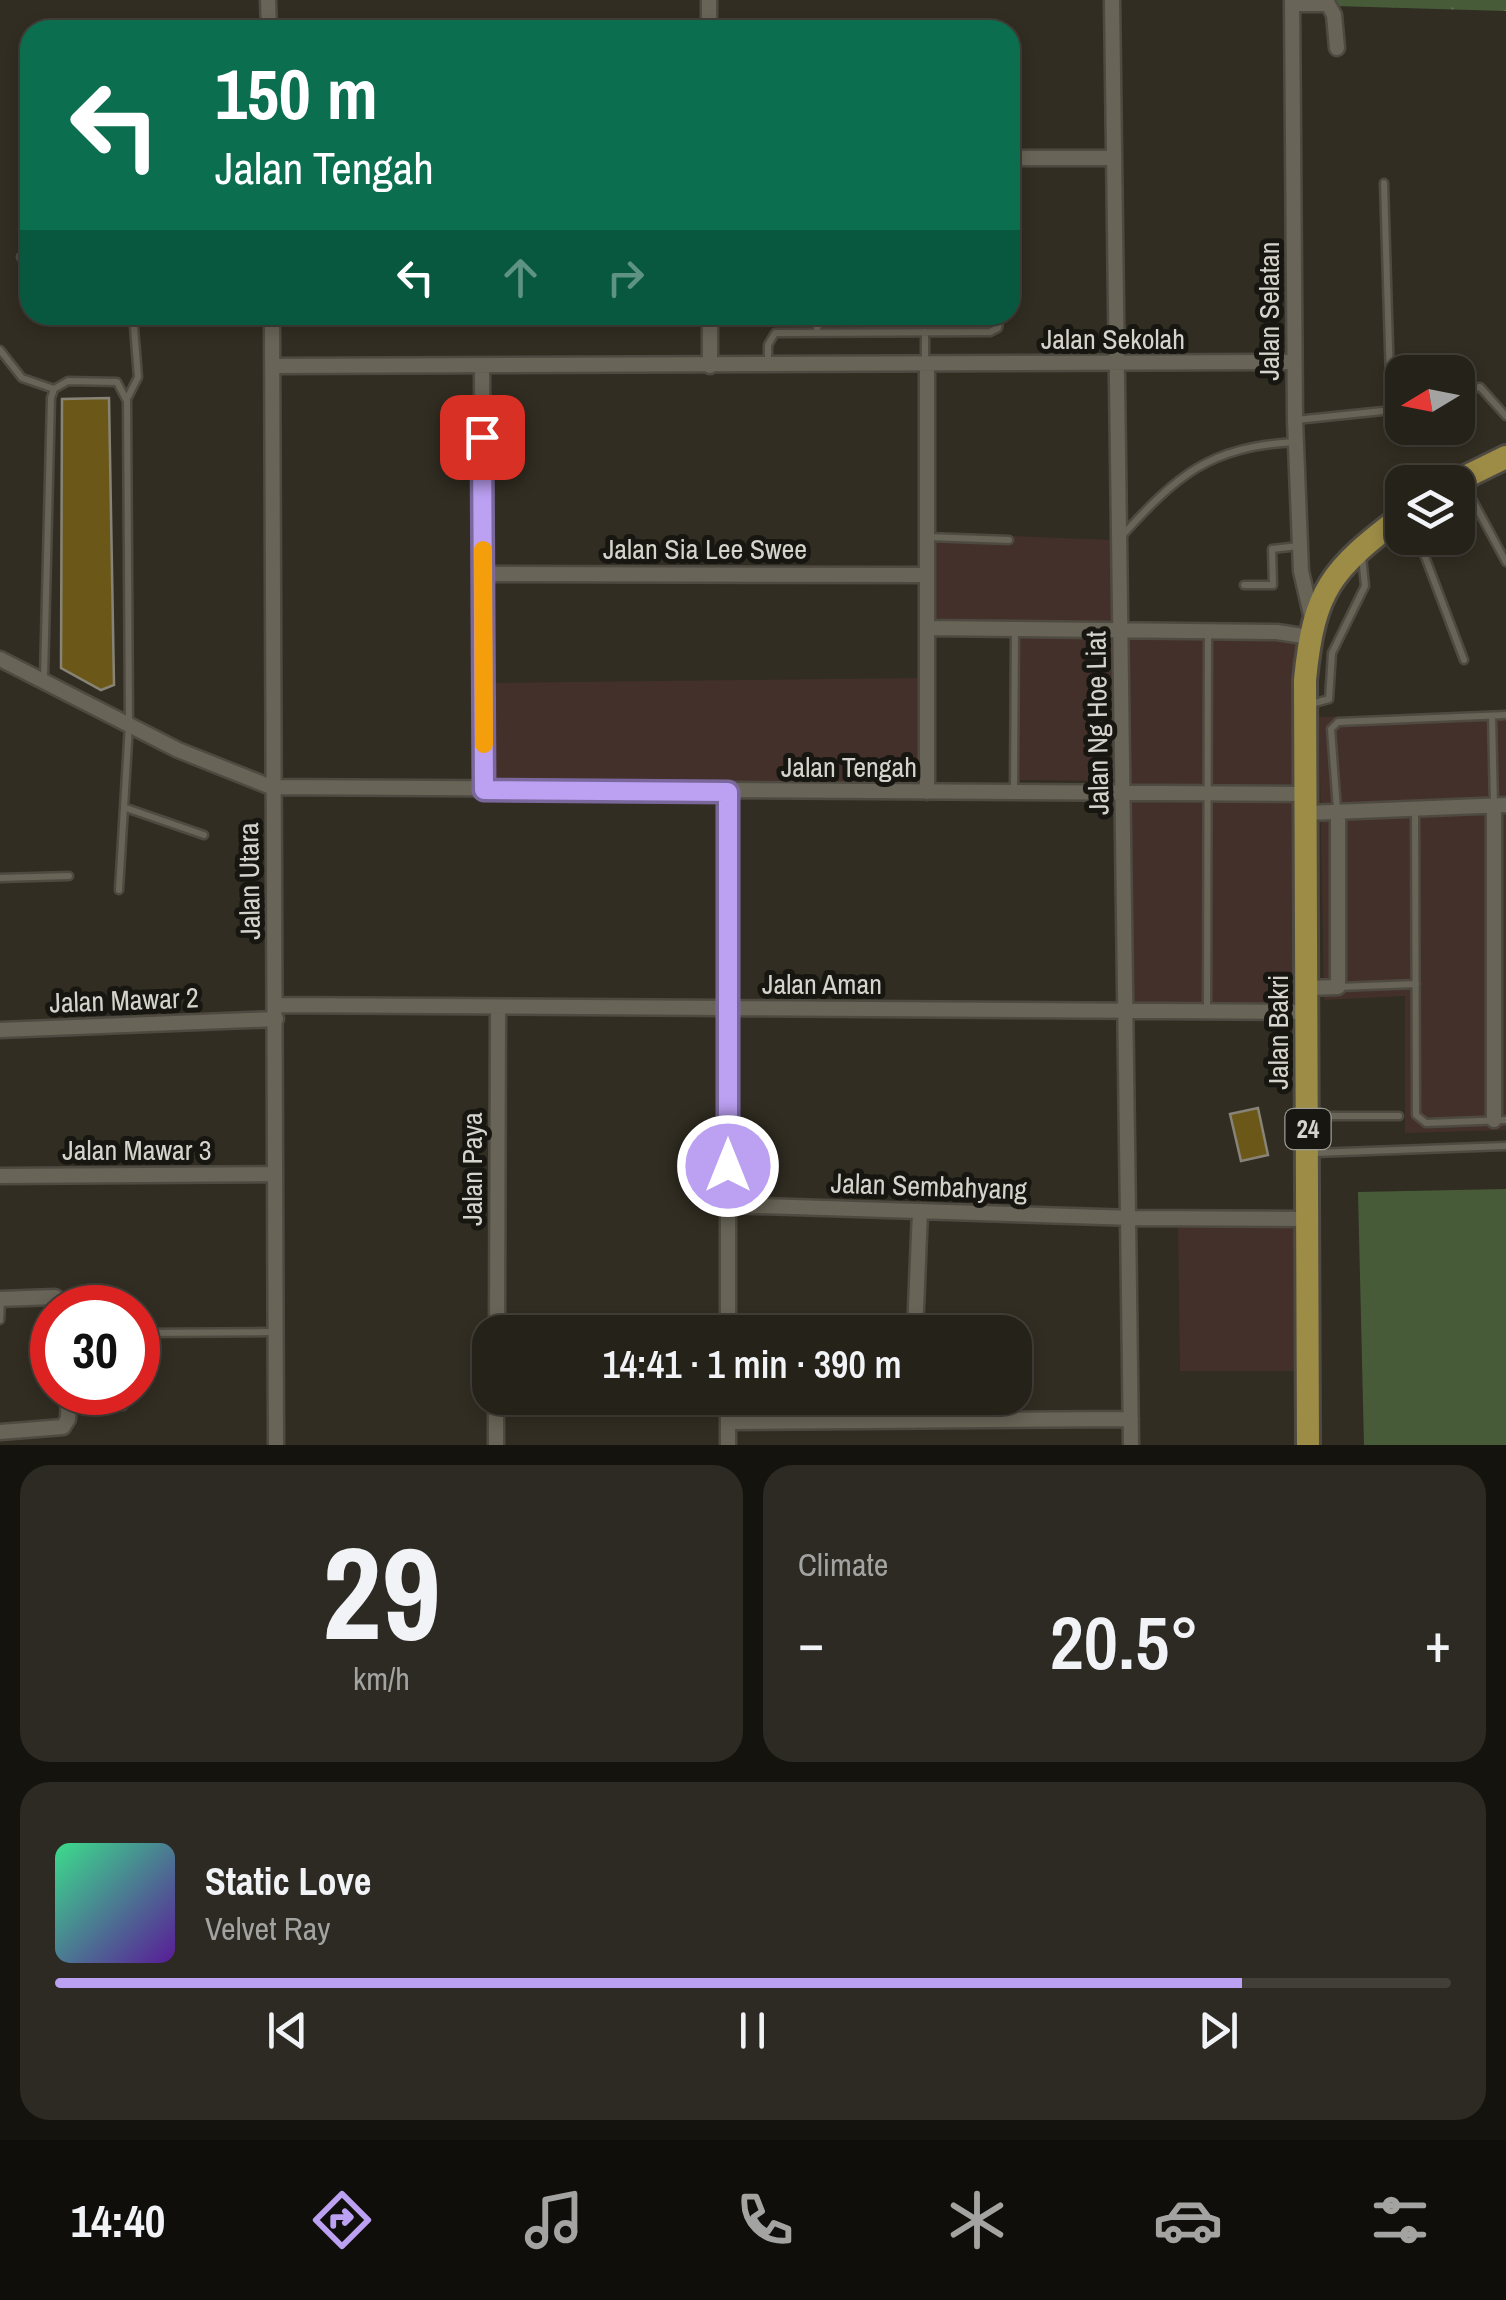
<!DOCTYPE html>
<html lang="en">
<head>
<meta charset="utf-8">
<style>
  :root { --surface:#25221a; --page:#2d2a23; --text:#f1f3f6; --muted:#a3a4a2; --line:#423f39; --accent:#bca0f2 }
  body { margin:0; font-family:"Archivo Narrow",sans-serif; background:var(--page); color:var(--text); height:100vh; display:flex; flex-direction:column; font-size:38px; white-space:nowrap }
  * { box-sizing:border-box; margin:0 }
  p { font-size:32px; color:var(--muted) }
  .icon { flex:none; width:55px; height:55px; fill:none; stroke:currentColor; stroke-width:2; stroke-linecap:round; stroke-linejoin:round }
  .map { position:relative; height:1445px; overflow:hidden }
  .panel { display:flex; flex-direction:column; gap:20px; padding:20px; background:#14130e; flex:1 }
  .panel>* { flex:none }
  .banner { position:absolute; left:20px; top:20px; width:1000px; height:305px; border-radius:30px; box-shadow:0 5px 15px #0003,0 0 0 2px var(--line); background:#0b6e4f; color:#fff; overflow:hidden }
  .needle { width:65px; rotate:260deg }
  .fabs { position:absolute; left:1385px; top:355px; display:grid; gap:20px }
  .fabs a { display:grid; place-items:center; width:90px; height:90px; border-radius:20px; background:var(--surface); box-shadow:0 5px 15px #0003,0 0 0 2px var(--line); font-size:50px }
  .speed { position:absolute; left:30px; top:1285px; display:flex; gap:20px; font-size:50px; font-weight:700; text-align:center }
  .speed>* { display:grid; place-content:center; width:130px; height:130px; border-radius:50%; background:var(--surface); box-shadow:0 5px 15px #0003,0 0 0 2px var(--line); line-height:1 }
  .speed .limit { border:15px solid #d22; background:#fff; color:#111 }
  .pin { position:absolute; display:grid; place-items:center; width:85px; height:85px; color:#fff; margin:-42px; border-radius:20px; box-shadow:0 5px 15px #0006 }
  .me { position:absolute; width:110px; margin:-55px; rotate:0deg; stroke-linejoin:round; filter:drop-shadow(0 0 8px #0008) }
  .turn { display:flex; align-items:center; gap:35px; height:210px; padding:0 30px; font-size:45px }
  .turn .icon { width:130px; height:130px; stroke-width:2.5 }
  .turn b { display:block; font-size:70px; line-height:85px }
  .lanes { display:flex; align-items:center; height:95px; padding:0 30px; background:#0003; justify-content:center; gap:50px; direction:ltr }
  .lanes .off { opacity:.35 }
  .big { font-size:75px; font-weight:600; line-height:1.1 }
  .panel .card { flex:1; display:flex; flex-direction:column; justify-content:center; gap:15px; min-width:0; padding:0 35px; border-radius:30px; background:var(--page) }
  .panel .dial { align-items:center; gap:0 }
  .dial b { font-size:130px; line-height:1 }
  .song { display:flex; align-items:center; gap:30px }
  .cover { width:120px; height:120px; border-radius:15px; background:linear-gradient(135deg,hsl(150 70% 55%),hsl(270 70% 35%)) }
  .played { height:10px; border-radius:5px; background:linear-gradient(90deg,var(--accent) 85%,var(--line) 85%) }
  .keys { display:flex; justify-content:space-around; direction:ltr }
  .heat { display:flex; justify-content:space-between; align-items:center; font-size:55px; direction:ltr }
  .panel .tiles { flex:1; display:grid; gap:20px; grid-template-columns:1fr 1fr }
  .card:last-child { grid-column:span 2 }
  .trip { position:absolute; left:472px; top:1315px; width:560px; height:100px; border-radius:30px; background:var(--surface); box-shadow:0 5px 15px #0003,0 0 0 2px var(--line); font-weight:600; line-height:100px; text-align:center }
  .tabs { display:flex; height:160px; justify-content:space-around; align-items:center; background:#0f0e0a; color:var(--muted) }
  .tabs .icon { width:70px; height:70px }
  .tabs .active { color:var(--accent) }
  .tabs b { font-size:45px; color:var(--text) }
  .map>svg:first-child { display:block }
  .commercial { fill:#43302a }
  .park { fill:url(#park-tufts) }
  .pitch { fill:#485b39 }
  .building { fill:#6b5819; stroke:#878376; stroke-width:2.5 }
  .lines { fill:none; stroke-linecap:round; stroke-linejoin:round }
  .lane-casing { stroke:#4e4a41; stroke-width:11 }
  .street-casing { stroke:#4e4a41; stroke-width:19 }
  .primary-casing { stroke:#4e4a41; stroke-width:28 }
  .lane { stroke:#686457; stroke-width:6 }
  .street { stroke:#686457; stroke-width:14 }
  .primary { stroke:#9d8c46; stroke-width:22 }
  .route-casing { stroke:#7a689d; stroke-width:25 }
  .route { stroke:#bca0f2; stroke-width:18 }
  .slow { stroke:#f59e0b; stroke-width:18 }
  .labels { text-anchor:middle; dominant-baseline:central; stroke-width:10; stroke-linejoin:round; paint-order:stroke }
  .shield { fill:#171611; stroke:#9d9a94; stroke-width:2.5 }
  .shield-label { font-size:25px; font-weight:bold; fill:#d6d3cc }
  .street-label { font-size:28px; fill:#d6d3cc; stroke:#171611 }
</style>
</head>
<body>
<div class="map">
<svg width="1506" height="1445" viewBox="0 0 1506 1445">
  <defs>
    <pattern id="park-tufts" width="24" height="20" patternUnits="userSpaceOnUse" patternTransform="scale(2.5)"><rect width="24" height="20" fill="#485b39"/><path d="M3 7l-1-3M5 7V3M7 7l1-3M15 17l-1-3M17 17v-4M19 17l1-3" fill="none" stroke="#627254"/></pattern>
  </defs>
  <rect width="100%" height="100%" fill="#312d22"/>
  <!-- commercial -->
  <path class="commercial" d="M933,533L1113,540L1116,625L933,623Z
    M1020,634L1111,635L1110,781L1020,780Z
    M1233,637L1295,640L1298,1018L1131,1017L1127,638Z
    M921,678L919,786L491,784L489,683Z
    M1506,715V1130L1405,1133V996L1324,1000L1319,717Z
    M1298,1225L1297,1371H1180L1178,1226Z"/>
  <!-- park -->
  <path class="park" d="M1302,0H1506V11L1302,5Z"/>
  <!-- pitch -->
  <path class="pitch" d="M1506,1189V1445H1364L1358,1192Z"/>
  <!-- building -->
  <path class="building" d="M109,398L114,685L101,690L61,668L62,399Z
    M1258,1108L1268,1155L1241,1161L1230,1114Z"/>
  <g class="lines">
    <!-- lane casing -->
    <g class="lane-casing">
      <path id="lane" d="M1384,183L1391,413
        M21,257L30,266
        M817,332L818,315
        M0,350L22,378L54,389
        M925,361V332
        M768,364V345L775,333L990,332L998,328L1000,315
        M1458,391L1480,387L1506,416
        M128,397L138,377L133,315
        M1296,420L1402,409
        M1464,484L1506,562
        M928,537L1009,540
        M1121,537C1177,475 1209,447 1295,442
        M1418,538L1464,660
        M1244,585H1273L1272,549L1299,546
        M44,677L51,398L54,389L68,381L117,382L127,401L129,725L119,890
        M1311,704L1329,699L1332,653L1365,586L1362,556
        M1492,716L1494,805
        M1014,791L1015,629
        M126,808L204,835
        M1337,809L1331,729L1338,722L1506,715
        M1415,811L1416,1115L1426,1123L1506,1120
        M0,878L69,876
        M1338,987L1416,984
        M1207,1010L1208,633
        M1310,1116H1399
        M1314,1153L1506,1146
        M0,1320L1,1301
        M138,1333L273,1332
        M123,1406V1392"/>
    </g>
    <!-- street casing -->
    <g class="street-casing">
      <path id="street" d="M268,0L269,30
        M709,0V30
        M1112,0L1131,1445
        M1292,0L1295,420L1301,571L1312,619
        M1292,4H1328L1334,15L1337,48
        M1010,158H1114
        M272,315L276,1445
        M710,315V366
        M273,366L1294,362
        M482,368L484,790
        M483,574L927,575
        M927,628L1277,632L1309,637
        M0,659L178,750L271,787L1308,794
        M728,791V1332
        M927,792V363
        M1308,813L1506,805
        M1308,988L1338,987V812
        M277,1005L1308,1012
        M0,1030L276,1019
        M1494,1120V806
        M0,1176L275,1174
        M728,1205L1134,1218L1308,1219
        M0,1299L55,1297L70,1308
        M497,1332L498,1007
        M915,1332L920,1211
        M912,1421L913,1398
        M728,1422L1131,1419
        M0,1432L63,1427L68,1419L69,1392
        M496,1445V1398
        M728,1445V1398"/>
    </g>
    <!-- primary casing -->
    <g class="primary-casing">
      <path id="primary" d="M1455,482L1506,457
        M1308,1445L1305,680C1314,589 1331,570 1402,516"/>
    </g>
    <!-- lane -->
    <use href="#lane" class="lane"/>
    <!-- street -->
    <use href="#street" class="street"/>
    <!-- primary -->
    <use href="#primary" class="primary"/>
  </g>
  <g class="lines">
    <!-- route casing -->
    <g class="route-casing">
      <path id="route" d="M482,437L484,790L728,792V1166"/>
    </g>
    <!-- route -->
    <use href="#route" class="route"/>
    <!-- slow -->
    <path class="slow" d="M483,550L484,744"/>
  </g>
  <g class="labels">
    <!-- shield labels -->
    <rect class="shield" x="1285.5" y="1109" width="45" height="40" rx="8"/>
    <g class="shield-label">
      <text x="1308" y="1129">24</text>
    </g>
    <!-- street labels -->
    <g class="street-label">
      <text transform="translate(1269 311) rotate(-90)">Jalan Selatan</text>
      <text x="1113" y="339">Jalan Sekolah</text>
      <text x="705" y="549">Jalan Sia Lee Swee</text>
      <text transform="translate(1097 723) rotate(-91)">Jalan Ng Hoe Liat</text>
      <text x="849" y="767">Jalan Tengah</text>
      <text transform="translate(249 881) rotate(-91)">Jalan Utara</text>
      <text x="822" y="984">Jalan Aman</text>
      <text transform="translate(124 1000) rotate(-2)">Jalan Mawar 2</text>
      <text transform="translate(1278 1032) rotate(-90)">Jalan Bakri</text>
      <text x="137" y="1150">Jalan Mawar 3</text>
      <text transform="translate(472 1169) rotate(-90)">Jalan Paya</text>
      <text transform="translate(929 1186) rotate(2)">Jalan Sembahyang</text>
    </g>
  </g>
</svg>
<div class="fabs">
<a><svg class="needle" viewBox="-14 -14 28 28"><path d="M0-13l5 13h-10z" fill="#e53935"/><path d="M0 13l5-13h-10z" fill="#a3a4a2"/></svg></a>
<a><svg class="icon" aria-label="layers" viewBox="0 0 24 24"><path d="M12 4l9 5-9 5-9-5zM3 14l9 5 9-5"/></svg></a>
</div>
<div class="speed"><div class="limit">30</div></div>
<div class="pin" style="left:482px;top:437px;background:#d93025"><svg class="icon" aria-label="arrive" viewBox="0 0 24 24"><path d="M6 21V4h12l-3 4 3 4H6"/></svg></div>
<svg class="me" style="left:728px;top:1166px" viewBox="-20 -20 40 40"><circle r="17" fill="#bca0f2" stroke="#fff" stroke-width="3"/><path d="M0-11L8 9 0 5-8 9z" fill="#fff"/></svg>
<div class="trip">14:41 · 1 min · 390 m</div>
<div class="banner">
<div class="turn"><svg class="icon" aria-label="left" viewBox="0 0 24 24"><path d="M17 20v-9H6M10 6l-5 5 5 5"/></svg><div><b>150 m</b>Jalan Tengah</div></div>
<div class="lanes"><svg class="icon" aria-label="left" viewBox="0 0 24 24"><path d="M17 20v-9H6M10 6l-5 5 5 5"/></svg><svg class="icon off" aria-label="ahead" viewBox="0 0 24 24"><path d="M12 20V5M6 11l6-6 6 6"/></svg><svg class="icon off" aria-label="right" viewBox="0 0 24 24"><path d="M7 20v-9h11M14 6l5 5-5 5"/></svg></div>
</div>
</div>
<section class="panel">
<div class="tiles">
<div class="card dial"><b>29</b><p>km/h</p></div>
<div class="card"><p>Climate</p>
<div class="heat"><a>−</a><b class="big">20.5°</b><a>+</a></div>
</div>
<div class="card">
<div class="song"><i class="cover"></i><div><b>Static Love</b><p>Velvet Ray</p></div></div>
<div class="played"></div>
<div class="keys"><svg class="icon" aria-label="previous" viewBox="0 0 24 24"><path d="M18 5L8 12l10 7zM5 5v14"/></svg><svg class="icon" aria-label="pause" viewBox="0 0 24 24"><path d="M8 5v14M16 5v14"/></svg><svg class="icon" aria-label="next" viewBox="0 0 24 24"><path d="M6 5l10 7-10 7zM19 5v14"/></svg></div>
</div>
</div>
</section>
<nav class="tabs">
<b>14:40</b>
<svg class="icon active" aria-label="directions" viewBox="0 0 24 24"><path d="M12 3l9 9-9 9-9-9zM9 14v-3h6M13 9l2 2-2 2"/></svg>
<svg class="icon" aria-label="music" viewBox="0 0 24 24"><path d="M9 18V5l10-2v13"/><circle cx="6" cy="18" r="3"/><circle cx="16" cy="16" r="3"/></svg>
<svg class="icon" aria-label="phone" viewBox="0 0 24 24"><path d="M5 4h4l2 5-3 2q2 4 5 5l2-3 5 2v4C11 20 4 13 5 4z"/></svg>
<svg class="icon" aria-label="climate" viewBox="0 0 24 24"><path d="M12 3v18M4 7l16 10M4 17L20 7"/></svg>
<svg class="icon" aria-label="car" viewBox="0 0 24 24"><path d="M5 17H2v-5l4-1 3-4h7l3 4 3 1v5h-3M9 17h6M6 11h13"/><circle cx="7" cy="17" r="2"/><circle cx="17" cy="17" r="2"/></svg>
<svg class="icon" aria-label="filters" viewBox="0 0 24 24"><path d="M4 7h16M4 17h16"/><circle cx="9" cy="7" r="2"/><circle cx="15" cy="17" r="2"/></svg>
</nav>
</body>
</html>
